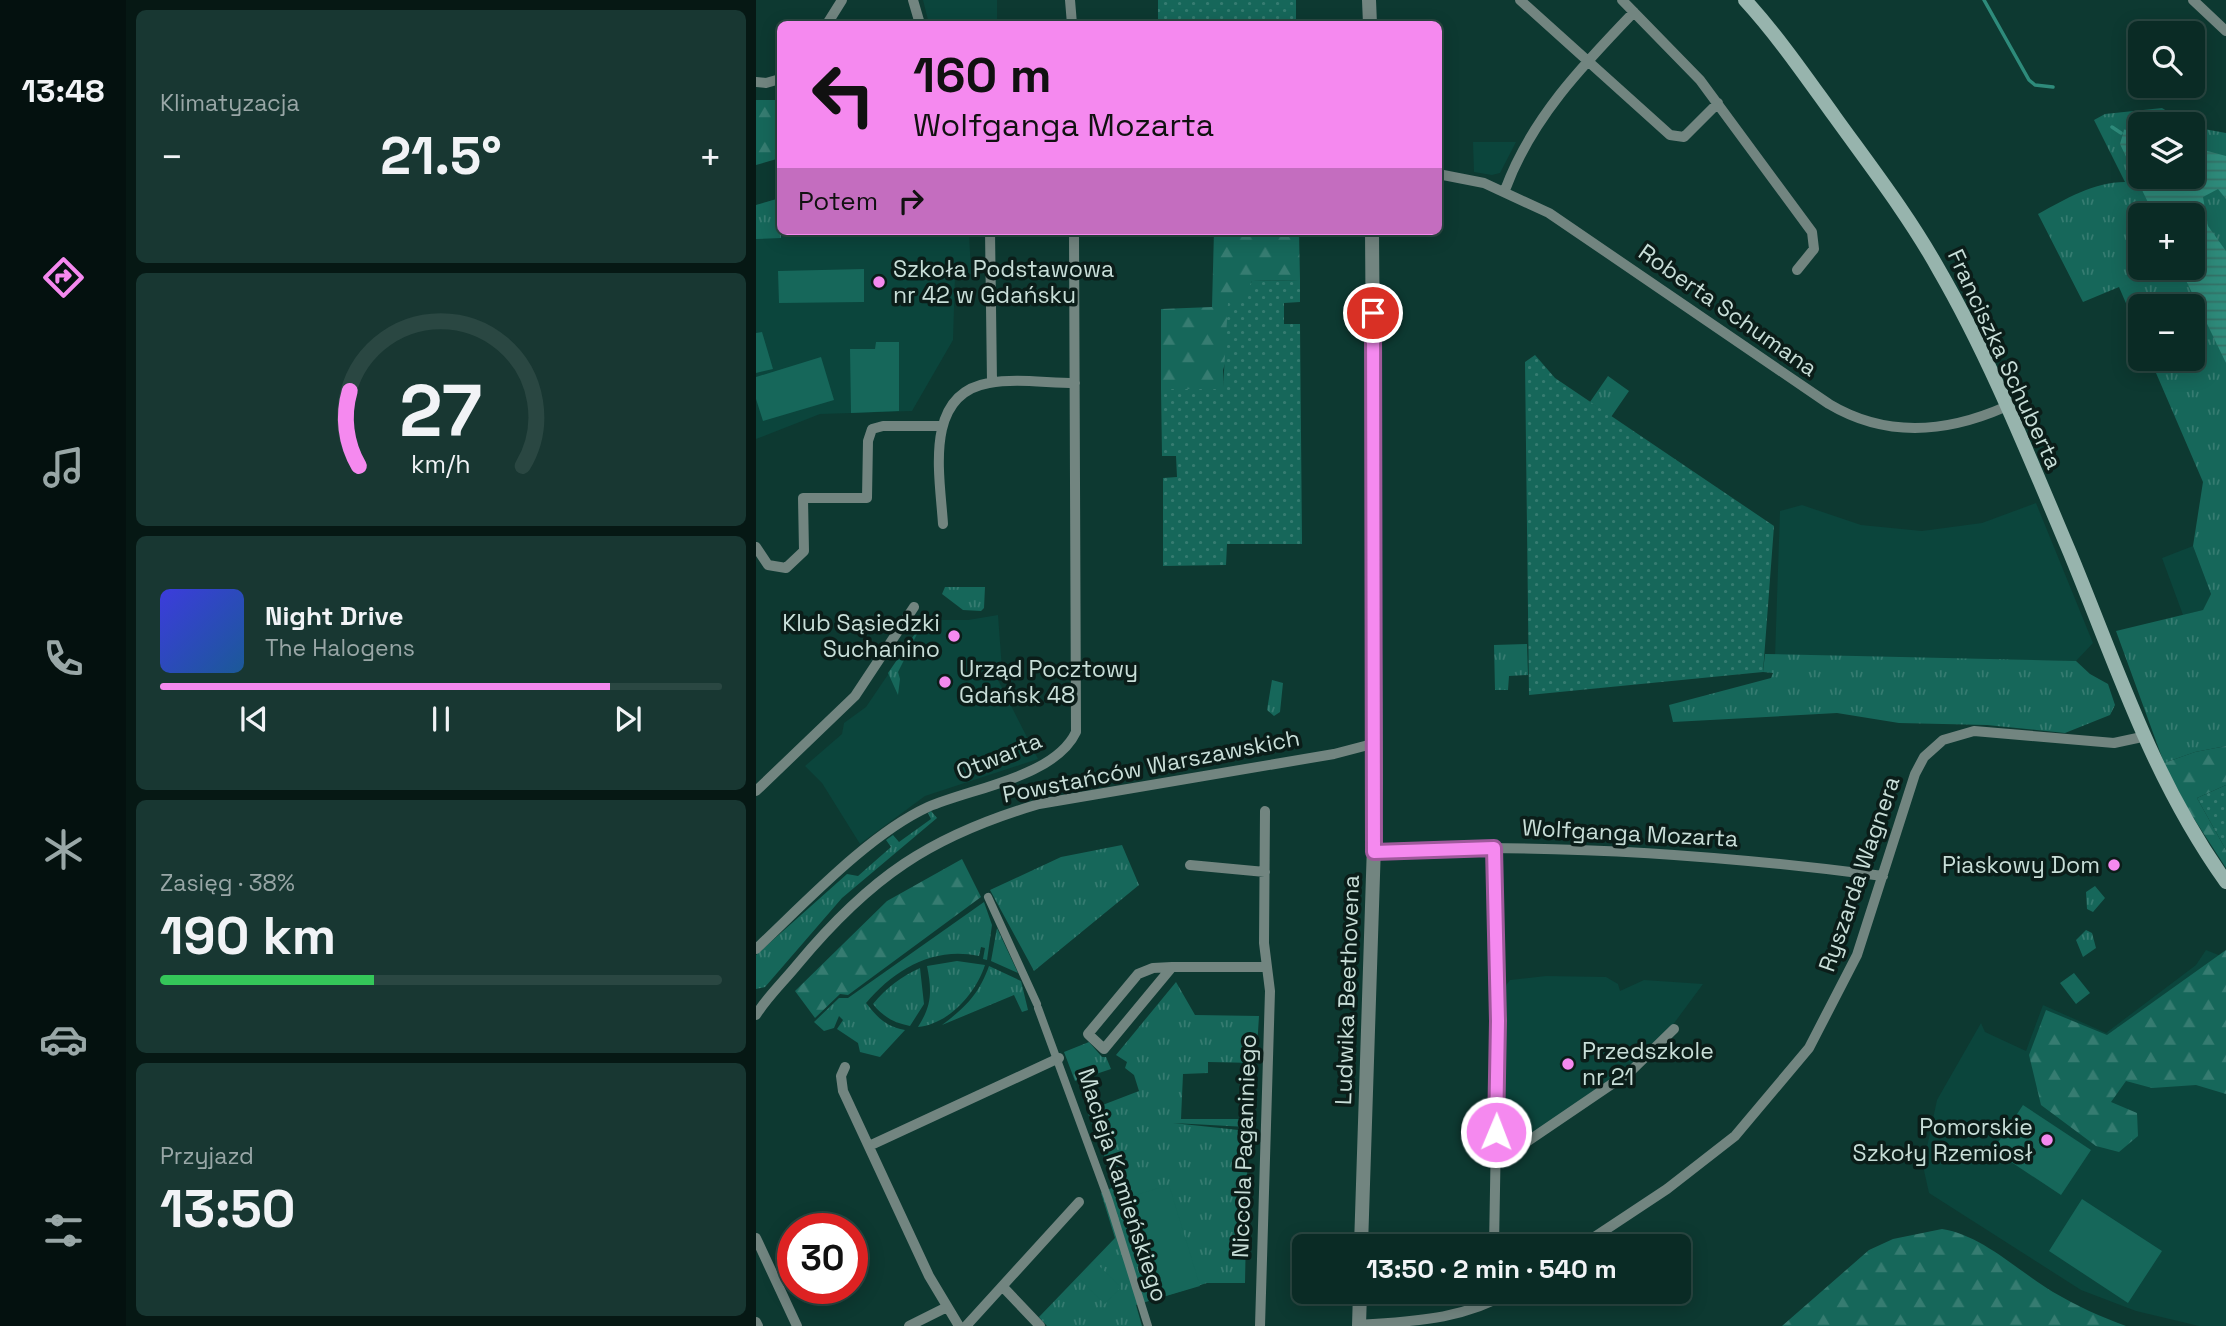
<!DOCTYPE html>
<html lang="pl">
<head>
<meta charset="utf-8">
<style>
  :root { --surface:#0a2b25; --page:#183732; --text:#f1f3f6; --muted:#99a7a7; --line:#2a4742; --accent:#f589ef }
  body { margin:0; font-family:"Space Grotesk",sans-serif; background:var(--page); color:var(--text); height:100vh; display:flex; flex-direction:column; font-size:26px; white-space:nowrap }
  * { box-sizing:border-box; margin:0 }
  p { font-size:23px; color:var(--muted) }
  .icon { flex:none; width:38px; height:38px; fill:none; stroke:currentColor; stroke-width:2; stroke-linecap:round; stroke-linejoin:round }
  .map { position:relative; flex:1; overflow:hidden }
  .drawer { display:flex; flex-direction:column; gap:10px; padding:10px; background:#061814; width:630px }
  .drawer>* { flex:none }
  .top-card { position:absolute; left:21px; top:21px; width:665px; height:214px; border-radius:10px; box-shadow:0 4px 18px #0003,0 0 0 2px var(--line); background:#f589ef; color:#111; overflow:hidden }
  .buttons { position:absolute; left:1372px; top:21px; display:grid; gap:14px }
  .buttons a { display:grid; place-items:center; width:77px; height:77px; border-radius:10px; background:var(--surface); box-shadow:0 4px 18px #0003,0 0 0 2px var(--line); font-size:35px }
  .speed { position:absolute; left:21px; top:1213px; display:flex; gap:14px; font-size:35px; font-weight:700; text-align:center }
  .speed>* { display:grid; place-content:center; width:91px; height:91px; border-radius:50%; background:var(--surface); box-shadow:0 4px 18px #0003,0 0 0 2px var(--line); line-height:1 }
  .speed .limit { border:10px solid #d22; background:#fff; color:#111 }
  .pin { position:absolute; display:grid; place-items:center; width:60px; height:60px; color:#fff; margin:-30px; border:4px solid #fff; border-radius:50%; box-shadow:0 2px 7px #0007 }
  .me { position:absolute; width:77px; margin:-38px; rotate:1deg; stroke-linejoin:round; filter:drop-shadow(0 0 5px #0008) }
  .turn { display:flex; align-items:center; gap:24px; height:147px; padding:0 21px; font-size:32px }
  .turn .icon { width:91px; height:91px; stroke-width:2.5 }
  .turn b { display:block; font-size:49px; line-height:60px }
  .then { display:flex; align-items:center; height:66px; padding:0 21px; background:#0003; gap:14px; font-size:26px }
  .big { font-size:52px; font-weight:700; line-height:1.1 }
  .drawer .tile { flex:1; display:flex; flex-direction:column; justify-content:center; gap:10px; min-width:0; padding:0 24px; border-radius:10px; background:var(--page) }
  .drawer .dial { align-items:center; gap:0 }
  .dial svg { height:182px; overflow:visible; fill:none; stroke:var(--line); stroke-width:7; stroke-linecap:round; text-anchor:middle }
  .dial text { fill:var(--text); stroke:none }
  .song { display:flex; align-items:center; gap:21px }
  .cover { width:84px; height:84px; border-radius:10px; background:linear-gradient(135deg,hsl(240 70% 55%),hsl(210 70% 35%)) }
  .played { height:7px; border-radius:4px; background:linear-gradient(90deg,var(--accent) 80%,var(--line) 80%) }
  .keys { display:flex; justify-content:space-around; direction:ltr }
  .heat { display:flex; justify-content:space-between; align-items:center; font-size:38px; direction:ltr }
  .charge { height:10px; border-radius:5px; background:linear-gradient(90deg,#34c759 38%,var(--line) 0) }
  .trip { position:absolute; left:536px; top:1234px; width:399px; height:70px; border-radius:10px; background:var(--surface); box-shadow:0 4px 18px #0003,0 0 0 2px var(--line); font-weight:700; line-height:70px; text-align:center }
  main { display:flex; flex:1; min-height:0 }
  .tab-bar { display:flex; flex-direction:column; width:126px; justify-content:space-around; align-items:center; background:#04110f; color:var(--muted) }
  .tab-bar .icon { width:49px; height:49px }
  .tab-bar .selected { color:var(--accent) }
  .tab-bar b { font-size:32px; color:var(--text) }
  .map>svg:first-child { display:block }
  .built { fill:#0b453c }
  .grass { fill:url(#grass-tufts); fill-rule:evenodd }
  .forest { fill:url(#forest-firs) }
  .garden { fill:url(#garden-dots) }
  .pitch { fill:#16675a }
  .water { fill:url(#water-rules) }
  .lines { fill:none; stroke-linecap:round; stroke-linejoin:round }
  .stream { stroke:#2e8b7b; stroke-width:3.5 }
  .pedestrian { stroke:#728580; stroke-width:8 }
  .minor { stroke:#728580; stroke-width:10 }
  .tertiary { stroke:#728580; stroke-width:14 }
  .secondary { stroke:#97b4ad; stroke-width:14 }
  .route-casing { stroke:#9f599b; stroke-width:18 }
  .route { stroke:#f589ef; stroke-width:12 }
  .poi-dot { fill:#f589ef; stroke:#0b1d19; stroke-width:2.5 }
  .labels { text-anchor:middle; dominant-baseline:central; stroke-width:7; stroke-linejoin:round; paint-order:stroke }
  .poi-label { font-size:23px; fill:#c8ded8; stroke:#0b1d19; text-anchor:start }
  .street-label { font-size:23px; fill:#c8ded8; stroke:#0b1d19 }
</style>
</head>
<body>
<main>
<nav class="tab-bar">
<b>13:48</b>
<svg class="icon selected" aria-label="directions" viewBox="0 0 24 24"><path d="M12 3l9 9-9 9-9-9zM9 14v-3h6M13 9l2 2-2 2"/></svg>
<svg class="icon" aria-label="music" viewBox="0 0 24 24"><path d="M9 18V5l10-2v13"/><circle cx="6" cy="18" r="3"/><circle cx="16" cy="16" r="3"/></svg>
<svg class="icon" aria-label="phone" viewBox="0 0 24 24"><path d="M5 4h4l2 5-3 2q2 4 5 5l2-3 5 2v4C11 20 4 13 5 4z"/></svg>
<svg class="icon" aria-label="climate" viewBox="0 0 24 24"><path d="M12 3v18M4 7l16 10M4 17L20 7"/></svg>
<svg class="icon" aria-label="car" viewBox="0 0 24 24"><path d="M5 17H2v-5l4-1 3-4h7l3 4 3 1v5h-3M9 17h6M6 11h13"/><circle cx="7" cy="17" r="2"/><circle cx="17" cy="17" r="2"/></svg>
<svg class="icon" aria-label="filters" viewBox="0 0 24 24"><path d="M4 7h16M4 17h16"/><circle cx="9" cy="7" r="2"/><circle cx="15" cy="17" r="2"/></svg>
</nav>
<section class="drawer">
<div class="tile"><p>Klimatyzacja</p>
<div class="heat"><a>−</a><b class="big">21.5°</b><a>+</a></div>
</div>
<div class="tile dial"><svg viewBox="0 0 100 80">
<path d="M14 69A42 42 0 1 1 86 69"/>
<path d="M14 69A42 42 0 0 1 10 36" stroke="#f589ef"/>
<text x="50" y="56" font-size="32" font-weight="700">27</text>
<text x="50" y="72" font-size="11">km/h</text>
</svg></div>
<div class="tile">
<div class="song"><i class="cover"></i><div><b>Night Drive</b><p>The Halogens</p></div></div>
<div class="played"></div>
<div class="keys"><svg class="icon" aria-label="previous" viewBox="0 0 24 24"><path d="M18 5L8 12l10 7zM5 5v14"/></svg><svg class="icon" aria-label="pause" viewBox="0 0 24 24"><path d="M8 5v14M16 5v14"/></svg><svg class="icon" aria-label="next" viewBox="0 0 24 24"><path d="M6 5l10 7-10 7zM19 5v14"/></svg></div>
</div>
<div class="tile"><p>Zasięg · 38%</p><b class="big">190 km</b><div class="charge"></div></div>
<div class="tile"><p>Przyjazd</p><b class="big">13:50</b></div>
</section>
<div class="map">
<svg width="1470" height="1326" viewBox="0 0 1470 1326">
  <defs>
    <pattern id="grass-tufts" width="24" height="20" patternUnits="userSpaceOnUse" patternTransform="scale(1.75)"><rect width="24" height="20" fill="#16675a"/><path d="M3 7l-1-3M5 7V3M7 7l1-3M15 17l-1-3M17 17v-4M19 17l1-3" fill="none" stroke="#367c71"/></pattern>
    <pattern id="forest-firs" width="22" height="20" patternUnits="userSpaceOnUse" patternTransform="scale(1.75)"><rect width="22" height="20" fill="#16675a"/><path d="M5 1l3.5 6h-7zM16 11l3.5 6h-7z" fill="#367c71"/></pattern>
    <pattern id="garden-dots" width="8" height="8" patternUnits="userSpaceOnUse" patternTransform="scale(1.75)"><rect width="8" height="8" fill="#16675a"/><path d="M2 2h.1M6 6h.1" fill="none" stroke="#367c71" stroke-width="1.8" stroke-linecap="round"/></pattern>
    <pattern id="water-rules" width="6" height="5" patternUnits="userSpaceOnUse" patternTransform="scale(1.75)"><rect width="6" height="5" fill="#2e8b7b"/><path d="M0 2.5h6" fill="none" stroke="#337267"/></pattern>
  </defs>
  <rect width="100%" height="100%" fill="#0d3931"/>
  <!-- built -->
  <path class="built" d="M167,0H241V24H173Z
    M717,142H760L744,173L736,175L718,172Z
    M24,198V231H213L215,274L199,275L197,340L156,411L64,414L0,439V205Z
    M1280,503L1337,643L1320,661L1019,656L1024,511L1046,505L1105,525L1166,531L1226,523Z
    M1437,546L1455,594L1447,610L1427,615L1406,558Z
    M242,615L246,669L239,674L282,759L169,796L104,844L66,783L49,766L86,734L88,723L110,707L169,620H212Z
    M1450,950L1470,958V1326H1443L1380,1311L1325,1290L1173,1193L1167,1166L1181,1100L1225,1023L1229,1032L1270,1051L1287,1005L1350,1033L1440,965Z
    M790,976L850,977L862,984L864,991L888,980L947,984L916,1026L866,1073L744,1155L748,988L754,980Z"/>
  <!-- grass -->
  <path class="grass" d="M1406,108L1432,124H1384V177H1437V127L1470,133V746L1439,752L1408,763L1360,631L1447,610L1455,594L1437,546L1447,482L1394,359H1437V306H1384V336L1363,287L1327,302L1282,214C1310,199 1337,182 1369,182L1338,120L1349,114ZM1384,215H1437V268H1384Z
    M24,198L25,238L0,239V205Z
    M852,376L873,391L855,417L834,402Z
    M189,587H229L228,608L225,611L207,610L186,594Z
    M167,622L142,672L144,679L142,695L132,673Z
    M771,644L772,675L753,676L752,690H739L738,645Z
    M1009,654L1320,661L1334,674L1352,684L1359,705L1354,715L1309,733L1231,725L1143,723L1081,713L917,722L913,705L1015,678L1017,673L1007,672Z
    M516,680L527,683L524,712L518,716L511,710Z
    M175,811L181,818L86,898L9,987L0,989V955L91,874L102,876L135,847L130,840L137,835L143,842L175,819L172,813Z
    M366,845L383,885L278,971L234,890L305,857Z
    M1339,886L1349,898L1337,912L1331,909L1330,892Z
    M228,902L236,925L231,960L227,959L229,948L225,947L223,956C177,946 138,970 110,1003C122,1018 129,1026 149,1030L124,1057L104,1052L102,1043L81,1029L87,1020L83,1016L78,1028L68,1031L58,1022L83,998H92Z
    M241,928L262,973L235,961Z
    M1330,930L1336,933L1340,948L1327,957L1320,940Z
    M201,961L229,965C220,993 193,1024 162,1027C176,1005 176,991 171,966Z
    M233,966L265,981L272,1010L266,1012L258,995L186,1025C210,1007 223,994 233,966Z
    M164,968L168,1004L154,1026C138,1023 126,1016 117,1004C130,988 146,976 164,968Z
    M420,982L439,1015L503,1016L500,1063L452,1062V1073L427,1074L425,1119H487L491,1127L417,1123L492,1131L489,1283H451L380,1305L386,1326H291L283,1317L359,1238L345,1193L360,1186L331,1111L383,1091L378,1075L369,1068L371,1062L360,1055Z
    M333,1042L346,1057H350L355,1069L319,1081L308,1052Z"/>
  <!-- forest -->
  <path class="forest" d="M0,100H24V158L0,165Z
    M458,231H543L544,280L496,281L467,370L468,389H405V309L456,307Z
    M1470,746V785L1441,798L1470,850V868L1433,811L1408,763L1439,752Z
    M206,859L225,897L92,995L84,994L59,1018L39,991L131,901Z
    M1470,950V1094L1440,1085L1396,1088L1370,1081L1355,1102L1381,1113L1382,1136L1363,1152L1340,1146L1285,1105L1273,1055L1290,1010L1351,1035Z
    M1186,1229C1226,1235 1262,1271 1297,1292C1321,1306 1345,1317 1370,1326H1026L1113,1250L1137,1239Z"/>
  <!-- garden -->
  <path class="garden" d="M402,0H540V24H402Z
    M544,280V302L528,303V324H544L546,544H471L470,565L407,566V478L421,477L420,456H406L405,389H467L472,303L485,302L496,281Z
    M779,355L799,378L1018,526L1007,672L773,695L769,362Z
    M1470,785V850L1441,798Z"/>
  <!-- pitch -->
  <path class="pitch" d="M108,269V302L23,303L22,271Z
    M6,332L17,369L0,373V333Z
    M120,342H143V411L95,413L94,349H119Z
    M65,357L78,400L7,421L0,399V377Z
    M1318,973L1334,993L1320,1004L1304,983Z
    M1267,1105L1335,1150L1305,1195L1237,1150Z
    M413,1185L444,1286L400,1299L370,1198Z
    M1326,1199L1406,1251L1372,1303L1293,1251Z
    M338,1261L365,1287L349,1304L322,1278Z"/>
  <!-- water -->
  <path class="water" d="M1368,130L1384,131V177H1437V147L1470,156V199L1462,189L1447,197L1452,226L1470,251V363L1424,268H1437V215H1398L1364,144Z"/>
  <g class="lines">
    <!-- stream -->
    <path class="stream" d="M1228,0L1273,80L1279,85L1297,87
      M1356,127L1365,133"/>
    <!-- pedestrian -->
    <path class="pedestrian" d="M232,897L281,1004
      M282,1008L353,1201L392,1326"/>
    <!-- minor -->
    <path class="minor" d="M157,0L164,24
      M314,0L316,24
      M764,0L914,135L928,137L962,103
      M866,0L944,80L1056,232L1058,249L1041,270
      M1437,0L1470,31
      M71,24L86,0
      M0,82L10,83L24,79
      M682,174L728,183L793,213L1073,404C1130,438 1190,433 1249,407
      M749,190C775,119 826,66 878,12
      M234,231L236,382
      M187,524C184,476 167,394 233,383C260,378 291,383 319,383
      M0,547L12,565L30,568L48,551L47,498H111L112,441L116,429L127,426H186
      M0,791L99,696L158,607
      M618,851C789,842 958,854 1127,876
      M434,865L509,872
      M0,949C48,904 113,834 172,807C216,788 299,777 320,732L318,231
      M416,967L397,968L382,974L332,1034L348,1049L416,967H511
      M0,1015C11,997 28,981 41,965C114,877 174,836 283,804L578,754L620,743
      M89,1067L85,1076L87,1091L173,1276L203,1326
      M113,1146L303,1058
      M739,1160L753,1154L875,1071L918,1029
      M0,1238L41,1326
      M738,1246L742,1021L738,848
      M825,1246L911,1189L979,1136L1053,1048L1101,955L1159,774L1168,757L1187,740L1218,731L1358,743L1386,737
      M247,1287L284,1326
      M0,1322L2,1326
      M603,1325C657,1321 706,1320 754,1292
      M153,1326L191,1307
      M210,1326L323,1202
      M504,1326L514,991L508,943L509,811"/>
    <!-- tertiary -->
    <path class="tertiary" d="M613,0L614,24
      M605,1246L620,783L616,231
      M603,1326L604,1292"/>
    <!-- secondary -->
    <path class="secondary" d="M989,0C1022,36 1050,77 1079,117C1115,167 1153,216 1183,270C1234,358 1274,459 1314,553C1362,669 1396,778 1470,882"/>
  </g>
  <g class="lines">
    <!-- route casing -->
    <g class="route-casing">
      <path id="route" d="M617,313L618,852L738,848L742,1021L740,1132"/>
    </g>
    <!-- route -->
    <use href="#route" class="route"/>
  </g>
  <!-- markers -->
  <g class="poi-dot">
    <circle cx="123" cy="282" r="7"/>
    <circle cx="198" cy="636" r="7"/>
    <circle cx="189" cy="682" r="7"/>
    <circle cx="1358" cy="865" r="7"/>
    <circle cx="812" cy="1064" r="7"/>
    <circle cx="1291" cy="1140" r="7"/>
  </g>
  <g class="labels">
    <!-- poi labels -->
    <g class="poi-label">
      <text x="137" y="269">Szkoła Podstawowa<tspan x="137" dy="26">nr 42 w Gdańsku</tspan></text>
      <text x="184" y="623" text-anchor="end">Klub Sąsiedzki<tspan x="184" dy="26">Suchanino</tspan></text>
      <text x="203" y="669">Urząd Pocztowy<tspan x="203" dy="26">Gdańsk 48</tspan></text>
      <text x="1344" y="865" text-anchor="end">Piaskowy Dom</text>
      <text x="826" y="1051">Przedszkole<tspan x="826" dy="26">nr 21</tspan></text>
      <text x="1277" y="1127" text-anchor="end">Pomorskie<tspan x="1277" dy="26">Szkoły Rzemiosł</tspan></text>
    </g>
    <!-- street labels -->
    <g class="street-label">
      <text transform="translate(972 310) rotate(35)">Roberta Schumana</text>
      <text transform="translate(1249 359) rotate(65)">Franciszka Schuberta</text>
      <text transform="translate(243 756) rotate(-22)">Otwarta</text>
      <text transform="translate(395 766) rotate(-11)">Powstańców Warszawskich</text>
      <text transform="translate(874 833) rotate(3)">Wolfganga Mozarta</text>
      <text transform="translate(1103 874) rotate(-71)">Ryszarda Wagnera</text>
      <text transform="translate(591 990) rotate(-88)">Ludwika Beethovena</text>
      <text transform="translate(488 1146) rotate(-88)">Niccola Paganiniego</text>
      <text transform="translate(367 1185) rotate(72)">Macieja Kamieńskiego</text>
    </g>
  </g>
</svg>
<div class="buttons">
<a><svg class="icon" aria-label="search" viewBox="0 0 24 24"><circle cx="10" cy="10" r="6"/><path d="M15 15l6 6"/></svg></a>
<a><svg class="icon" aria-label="layers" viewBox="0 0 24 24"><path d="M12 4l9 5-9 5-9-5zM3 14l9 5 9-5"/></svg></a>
<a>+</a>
<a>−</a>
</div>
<div class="speed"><div class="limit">30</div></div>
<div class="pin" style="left:617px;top:313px;background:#d93025"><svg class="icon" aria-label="arrive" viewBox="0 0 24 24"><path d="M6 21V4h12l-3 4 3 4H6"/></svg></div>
<svg class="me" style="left:740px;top:1132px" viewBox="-20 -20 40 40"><circle r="17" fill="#f589ef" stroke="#fff" stroke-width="3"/><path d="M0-11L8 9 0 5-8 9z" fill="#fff"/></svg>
<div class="trip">13:50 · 2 min · 540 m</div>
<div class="top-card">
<div class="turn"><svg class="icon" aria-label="left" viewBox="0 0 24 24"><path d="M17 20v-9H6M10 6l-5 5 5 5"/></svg><div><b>160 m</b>Wolfganga Mozarta</div></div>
<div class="then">Potem<svg class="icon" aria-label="right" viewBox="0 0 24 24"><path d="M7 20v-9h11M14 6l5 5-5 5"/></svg></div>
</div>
</div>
</main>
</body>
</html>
